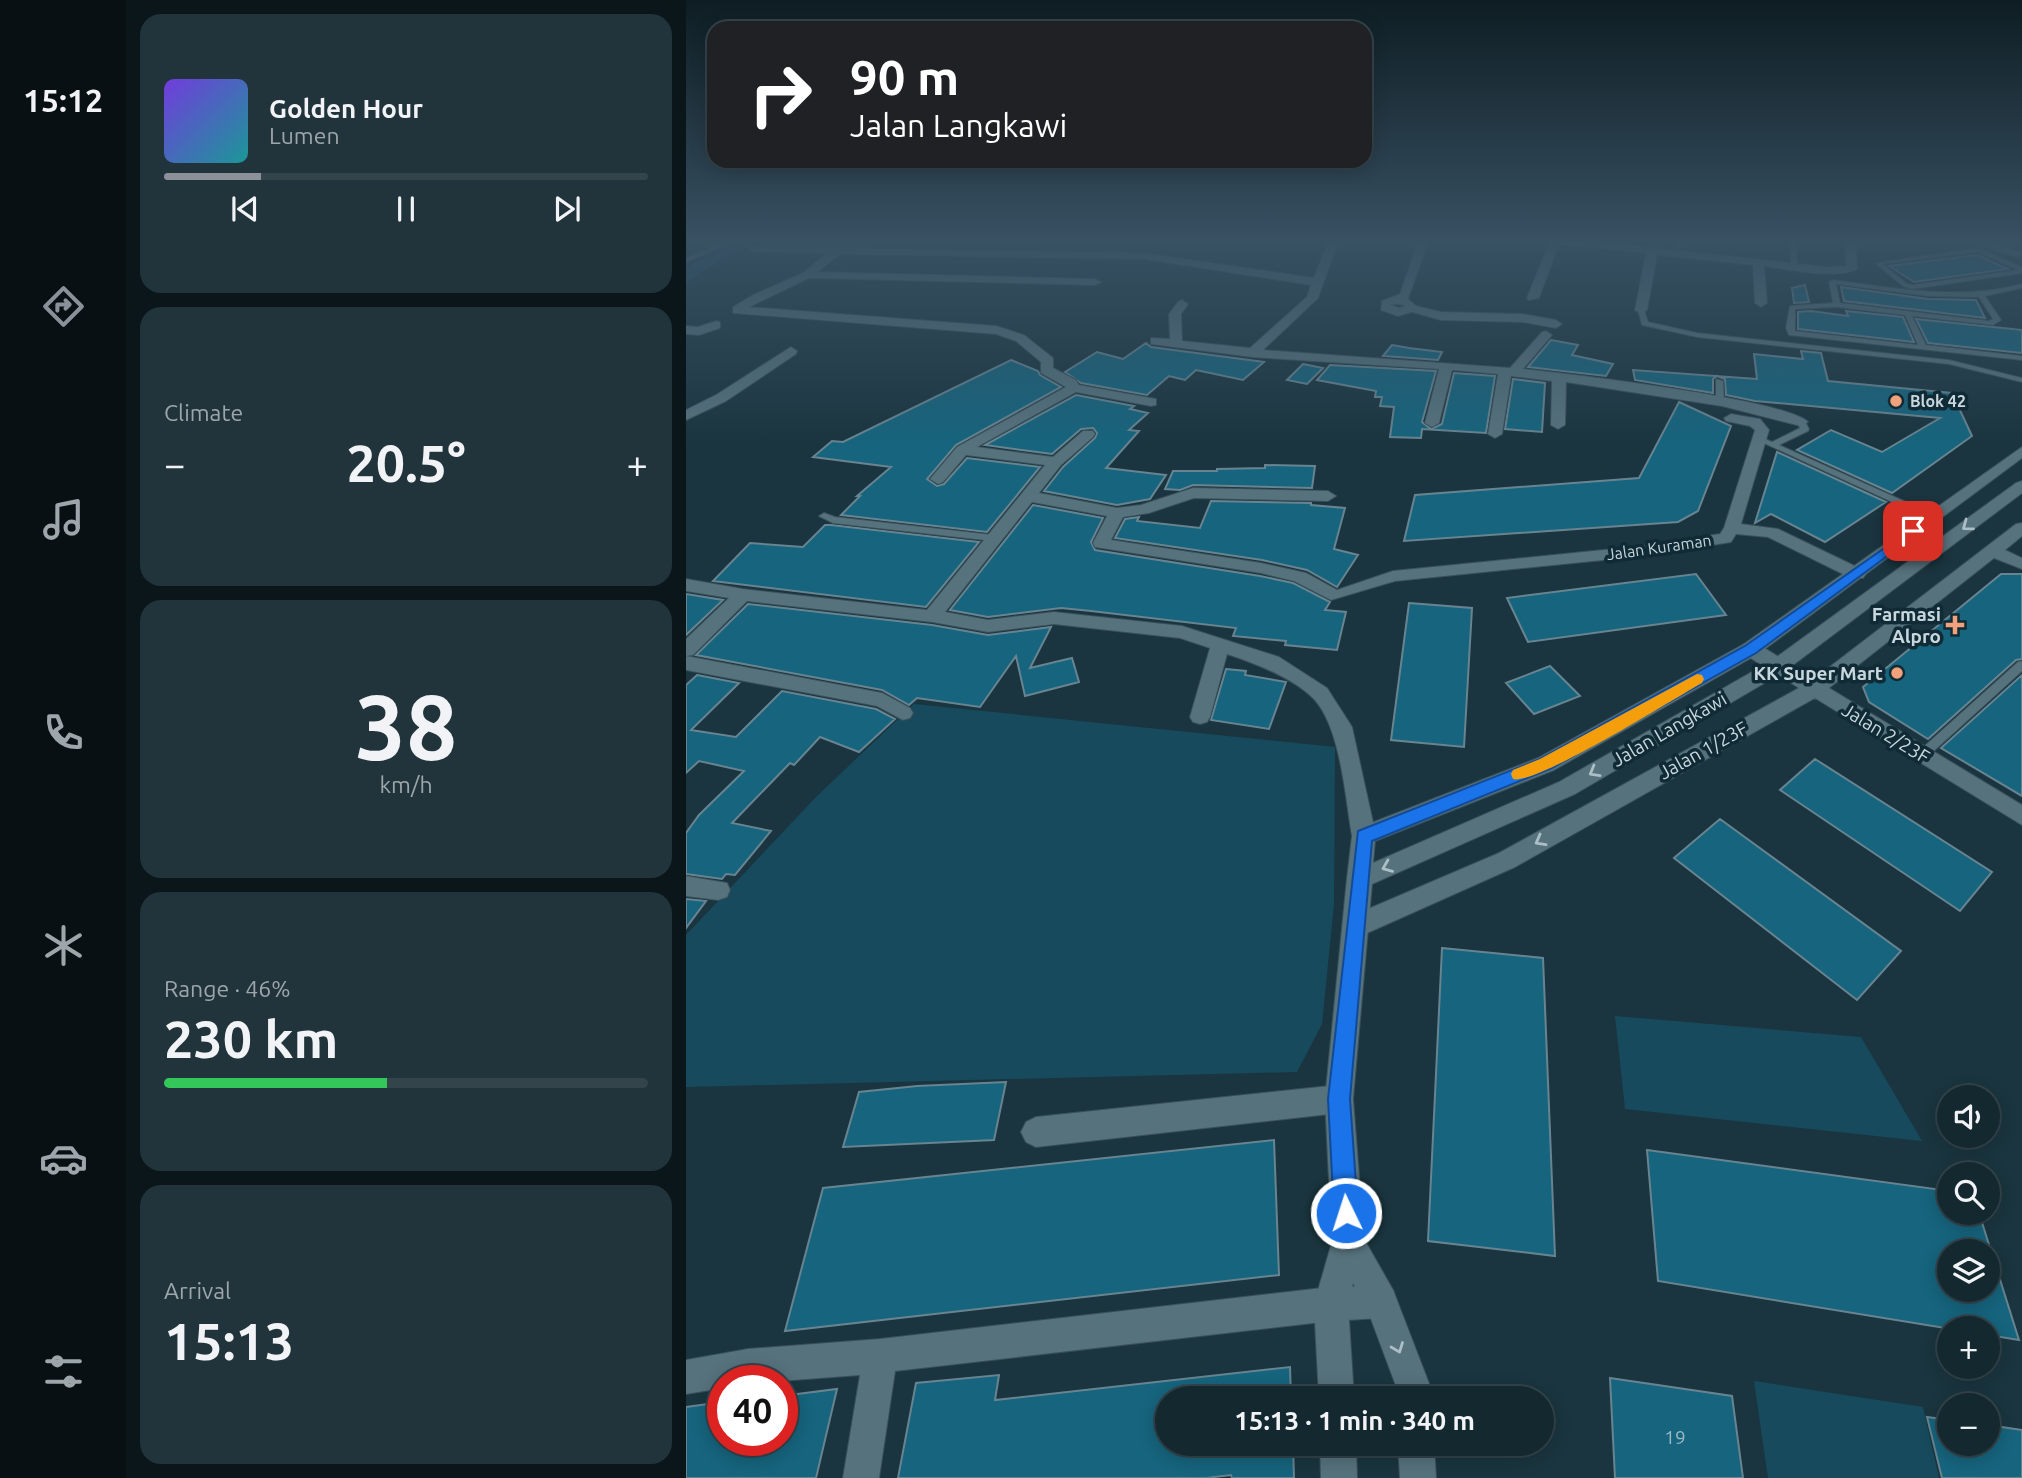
<!DOCTYPE html>
<html lang="en">
<head>
<meta charset="utf-8">
<style>
  :root { --surface:#14282f; --page:#21343b; --text:#f1f3f6; --muted:#9da6aa; --line:#33444b; --accent:#8c9099 }
  body { margin:0; font-family:Ubuntu,sans-serif; background:var(--page); color:var(--text); height:100vh; display:flex; flex-direction:column; font-size:26px; white-space:nowrap }
  * { box-sizing:border-box; margin:0 }
  p { font-size:23px; color:var(--muted) }
  .icon { flex:none; width:38px; height:38px; fill:none; stroke:currentColor; stroke-width:2; stroke-linecap:round; stroke-linejoin:round }
  .map { position:relative; flex:1; overflow:hidden }
  .drawer { display:flex; flex-direction:column; gap:14px; padding:14px; background:#0b161a; width:560px }
  .drawer>* { flex:none }
  .top-card { position:absolute; left:21px; top:21px; width:665px; height:147px; border-radius:21px; box-shadow:0 4px 18px #0003,0 0 0 2px var(--line); background:#202124; color:#fff; overflow:hidden }
  .buttons { position:absolute; left:1251px; top:1085px; display:grid; gap:14px }
  .buttons a { display:grid; place-items:center; width:63px; height:63px; border-radius:50%; background:var(--surface); box-shadow:0 4px 18px #0003,0 0 0 2px var(--line); font-size:35px }
  .speed { position:absolute; left:21px; top:1365px; display:flex; gap:14px; font-size:35px; font-weight:700; text-align:center }
  .speed>* { display:grid; place-content:center; width:91px; height:91px; border-radius:50%; background:var(--surface); box-shadow:0 4px 18px #0003,0 0 0 2px var(--line); line-height:1 }
  .speed .limit { border:10px solid #d22; background:#fff; color:#111 }
  .pin { position:absolute; display:grid; place-items:center; width:60px; height:60px; color:#fff; margin:-30px; border-radius:14px; box-shadow:0 4px 10px #0006 }
  .me { position:absolute; width:77px; margin:-38px; rotate:356deg; stroke-linejoin:round; filter:drop-shadow(0 0 5px #0008) }
  .turn { display:flex; align-items:center; gap:24px; height:147px; padding:0 28px; font-size:32px }
  .turn .icon { width:91px; height:91px; stroke-width:2.5 }
  .turn b { display:block; font-size:49px; line-height:60px }
  .big { font-size:52px; font-weight:700; line-height:1.1 }
  .drawer .card { flex:1; display:flex; flex-direction:column; justify-content:center; gap:10px; min-width:0; padding:0 24px; border-radius:21px; background:var(--page) }
  .drawer .dial { align-items:center; gap:0 }
  .dial b { font-size:91px; line-height:1 }
  .song { display:flex; align-items:center; gap:21px }
  .cover { width:84px; height:84px; border-radius:10px; background:linear-gradient(135deg,hsl(260 70% 55%),hsl(180 70% 35%)) }
  .played { height:7px; border-radius:4px; background:linear-gradient(90deg,var(--accent) 20%,var(--line) 20%) }
  .keys { display:flex; justify-content:space-around; direction:ltr }
  .heat { display:flex; justify-content:space-between; align-items:center; font-size:38px; direction:ltr }
  .charge { height:10px; border-radius:5px; background:linear-gradient(90deg,#34c759 46%,var(--line) 0) }
  .trip { position:absolute; left:469px; top:1386px; width:399px; height:70px; border-radius:35px; background:var(--surface); box-shadow:0 4px 18px #0003,0 0 0 2px var(--line); font-weight:700; line-height:70px; text-align:center }
  main { display:flex; flex:1; min-height:0 }
  .menu { display:flex; flex-direction:column; width:126px; justify-content:space-around; align-items:center; background:#081013; color:var(--muted) }
  .menu .icon { width:49px; height:49px }
  .menu .selected { color:var(--accent) }
  .menu b { font-size:32px; color:var(--text) }
  .map>svg:first-child { display:block }
  .green { fill:#174a5c }
  .building { fill:#16647d; stroke:#678490; stroke-width:2 }
  .lines { fill:none; stroke-linecap:round; stroke-linejoin:round }
  .lane-casing { stroke:#395059; stroke-width:2 }
  .street-casing { stroke:#395059; stroke-width:2 }
  .secondary-casing { stroke:#395059; stroke-width:2 }
  .lane { fill:#56727d; fill-rule:evenodd }
  .street { fill:#56727d; fill-rule:evenodd }
  .secondary { fill:#56727d; fill-rule:evenodd }
  .oneway { stroke:#acbec6 }
  .route { fill:#1a73e8; stroke:#114b97; stroke-width:2 }
  .slow { fill:#f59e0b }
  .poi-dot { fill:#f1a17c; stroke:#102b35; stroke-width:2.5 }
  .labels { text-anchor:middle; dominant-baseline:central; stroke-width:7; stroke-linejoin:round; paint-order:stroke }
  .far-poi-label { font-size:16px; font-weight:bold; fill:#c8d7de; stroke:#102b35; text-anchor:start }
  .far-street-label { font-size:16px; fill:#c8d7de; stroke:#102b35 }
  .poi-label { font-size:19px; font-weight:bold; fill:#c8d7de; stroke:#102b35; text-anchor:end }
  .street-label { font-size:19px; fill:#c8d7de; stroke:#102b35 }
  .near-number-label { font-size:19px; fill:#9cbac6 }
</style>
</head>
<body>
<main>
<nav class="menu">
<b>15:12</b>
<svg class="icon selected" aria-label="directions" viewBox="0 0 24 24"><path d="M12 3l9 9-9 9-9-9zM9 14v-3h6M13 9l2 2-2 2"/></svg>
<svg class="icon" aria-label="music" viewBox="0 0 24 24"><path d="M9 18V5l10-2v13"/><circle cx="6" cy="18" r="3"/><circle cx="16" cy="16" r="3"/></svg>
<svg class="icon" aria-label="phone" viewBox="0 0 24 24"><path d="M5 4h4l2 5-3 2q2 4 5 5l2-3 5 2v4C11 20 4 13 5 4z"/></svg>
<svg class="icon" aria-label="climate" viewBox="0 0 24 24"><path d="M12 3v18M4 7l16 10M4 17L20 7"/></svg>
<svg class="icon" aria-label="car" viewBox="0 0 24 24"><path d="M5 17H2v-5l4-1 3-4h7l3 4 3 1v5h-3M9 17h6M6 11h13"/><circle cx="7" cy="17" r="2"/><circle cx="17" cy="17" r="2"/></svg>
<svg class="icon" aria-label="filters" viewBox="0 0 24 24"><path d="M4 7h16M4 17h16"/><circle cx="9" cy="7" r="2"/><circle cx="15" cy="17" r="2"/></svg>
</nav>
<section class="drawer">
<div class="card">
<div class="song"><i class="cover"></i><div><b>Golden Hour</b><p>Lumen</p></div></div>
<div class="played"></div>
<div class="keys"><svg class="icon" aria-label="previous" viewBox="0 0 24 24"><path d="M18 5L8 12l10 7zM5 5v14"/></svg><svg class="icon" aria-label="pause" viewBox="0 0 24 24"><path d="M8 5v14M16 5v14"/></svg><svg class="icon" aria-label="next" viewBox="0 0 24 24"><path d="M6 5l10 7-10 7zM19 5v14"/></svg></div>
</div>
<div class="card"><p>Climate</p>
<div class="heat"><a>−</a><b class="big">20.5°</b><a>+</a></div>
</div>
<div class="card dial"><b>38</b><p>km/h</p></div>
<div class="card"><p>Range · 46%</p><b class="big">230 km</b><div class="charge"></div></div>
<div class="card"><p>Arrival</p><b class="big">15:13</b></div>
</section>
<div class="map">
<svg width="1336" height="1478" viewBox="0 0 1336 1478">
  <rect width="100%" height="100%" fill="#1a353f"/>
  <!-- green -->
  <path class="green" d="M65,239H181L173,248L62,247L29,263L0,283V267Z
    M228,704L649,747L648,904L636,1024L611,1072L0,1087V935L131,796Z
    M929,1016L1175,1037L1236,1141L939,1109Z
    M1068,1381L1237,1407L1253,1478H1082Z"/>
  <!-- building -->
  <path class="building" d="M1291,255L1322,269L1228,282L1203,266Z
    M1119,285L1123,302L1108,303L1106,288Z
    M1155,287L1242,299L1290,300L1299,318L1158,301Z
    M1125,311L1162,316L1160,311L1217,317L1228,342L1112,329V312Z
    M1230,319L1336,330V353L1242,343Z
    M865,340L892,345L886,355L927,364L920,376L842,367Z
    M460,343L465,347L578,362L557,380L510,370L499,380L483,376L461,395L395,383L379,372L411,352L437,359Z
    M706,345L723,348L756,352L752,360L697,356Z
    M1115,351L1135,353L1142,381L1266,393L1286,436L1206,493L1111,450L1145,430L1196,452L1254,418L1069,401L1040,395L1039,379L1031,376L1027,379V393L949,380L947,370L1071,379L1068,354L1117,359Z
    M325,360L352,371L354,375L375,387L270,445L241,479L251,486L258,484L281,458L354,467L301,532L155,515L174,496H171L205,467L127,457L146,441L157,442Z
    M617,364L637,368L621,384L601,380Z
    M644,365L750,371L736,422L745,429L756,424L768,373L809,376L800,433L736,429L735,438L704,437L708,407L694,406L696,397H689L690,391L631,380Z
    M827,379L859,383L856,432L819,429Z
    M390,395L448,406L444,409L462,413L443,430L453,431L420,468L480,475L464,499L431,505L358,491L377,467L409,438L411,433L407,428L395,429L366,454L299,445Z
    M993,402L1045,426L1012,511L992,522L718,541L729,495L953,478Z
    M1091,452L1200,502L1139,542L1085,514L1069,523Z
    M579,465L629,466L626,488L507,485L494,490L479,489L487,471H531V469L579,468Z
    M525,501L625,503V505L659,508L648,549L672,555L651,587L621,570L576,560L429,538L439,519L453,517L451,521L514,528Z
    M347,505L417,518L405,542L409,550L574,576L607,583L644,602L639,610L660,612L651,650L599,645L600,641L547,636L550,628L405,611L375,608L302,617L264,610Z
    M139,525H145L293,542L240,607L27,581L64,543L117,547Z
    M1010,574L1040,615L842,642L821,598Z
    M1315,574H1336V659L1330,660L1242,739L1183,702L1177,687Z
    M0,594L37,600L0,635Z
    M723,603L786,608L778,747L705,740Z
    M62,604L246,625L302,635L365,627L344,668L386,658L393,682L339,696L330,656L294,707L231,698L223,705L196,690L10,655Z
    M864,666L894,696L848,714L820,683Z
    M540,669L560,671L559,675L600,682L583,729L525,720Z
    M11,675L53,683L5,730L50,737L96,691L190,709L209,719L173,752L134,737L108,765L104,763L46,823L85,831L49,875L40,874L36,879L0,874V833L13,815L58,771L13,761L0,773V685Z
    M1336,675V796L1255,748Z
    M1129,759L1306,872L1274,911L1094,790Z
    M1034,819L1215,951L1171,1000L988,858Z
    M0,899L20,901L0,928Z
    M756,948L857,958L869,1256L742,1241Z
    M320,1082L308,1140L157,1147L173,1092L231,1086Z
    M588,1140L593,1275L99,1331L137,1188Z
    M961,1150L1264,1191V1213H1293L1305,1251H1264V1290H1302V1255L1306,1254L1333,1340L1302,1335V1328H1259L972,1281Z
    M604,1367L605,1398H481V1444H607L608,1478H546L545,1475L520,1478H212L230,1383L313,1375L309,1400Z
    M924,1378L1046,1396L1057,1478H929Z
    M151,1389L130,1478H0V1407L37,1402V1440H96V1396Z
    M1241,1417L1264,1420V1444H1302V1425L1336,1430V1478H1256Z"/>
  <g class="lines">
    <!-- lane casing -->
    <g class="lane-casing">
      <path id="lane" d="M47,239H56L0,262V258Z
        M183,239H189L180,251H176Z
        M990,239H996L994,254L991,256L988,254Z
        M1104,239H1110L1111,266L1108,268L1105,266Z
        M1292,248L1336,267V273L1226,289L1217,286L1189,263ZM1291,252L1332,270L1226,285L1221,284L1197,264Z
        M1146,280C1210,288 1273,301 1336,284V288L1299,296L1315,320L1307,325L1226,316L1240,345L1336,356V360L1103,335L1100,328L1104,306L1147,303L1143,282ZM1150,284L1242,296L1293,297L1307,319L1303,321L1154,303ZM1151,307L1219,315L1232,345L1109,331V309Z
        M955,308L958,310L962,322L1011,333L1263,360L1336,378V382L1263,364L1011,337L956,325L952,310Z
        M1030,379L1037,381L1038,403L1034,405L1030,403Z
        M1112,420H1118L1123,429L1122,431L1093,445L1249,515V519H1243L1069,439L1073,436L1086,442L1114,428L1111,422Z
        M138,513L149,517L307,535L312,538L307,541L147,523L133,516Z
        M1336,661V671L1240,758H1232L1230,755L1232,752L1332,662Z"/>
    </g>
    <!-- street casing -->
    <g class="street-casing">
      <path id="street" d="M643,239H653L632,298L577,350L824,368L856,332L860,331L866,335L837,369C882,374 1098,399 1122,422L1115,426L1036,406L880,382L879,425L872,429L865,425L866,381L825,376L816,434L809,438L802,434L812,374L766,370L753,423L746,427L739,423L753,369L566,357L465,344V338L484,339L483,314L492,302L496,300L502,304L495,314L496,341L564,348L621,297L625,285L458,259L154,254L132,272L409,279L415,282L409,285L123,278L63,307L310,326L338,335L367,358V368L390,380L393,385L470,399V405L465,406L390,392L291,447L367,457L397,431H407L409,434L407,437L375,465L353,493L431,508L455,505L507,488L642,491L650,496L642,501L508,498L463,513L437,517L425,540L575,563L620,573L651,590L707,571L957,546L1034,534L1038,528L1069,430L1064,426L1040,421L1038,418L1045,414L1074,419L1083,430L1055,524L1092,529L1177,570L1180,574L1177,578H1165L1082,537L1050,534L1045,542L1039,543L957,556L709,581L645,600L608,581L575,573L409,547L407,543L421,516L346,502L259,612L302,620L368,612L496,626L593,657L641,688L666,727L690,836L686,843L678,845L670,843L666,836C659,797 655,727 627,698C606,677 568,663 541,654L524,717L521,722L514,724L507,722L504,717L524,648L494,638L368,624L302,632L246,622L61,601L7,655L0,656L196,693L224,708L227,713L224,718L217,720L191,706L0,670V639L43,598L0,591V579L57,589L241,610L359,465L280,455L257,482L252,484L244,479L271,447L380,387L355,373V362L330,341L310,334L47,313V307L67,295L117,273L141,253L68,252L63,249L64,247L458,253L628,278Z
        M733,239H743L722,299L730,306L755,312L836,314L870,320L876,324L870,328L836,322L755,320L726,312L712,316L695,310L696,301L714,294ZM710,304L718,305L719,306L713,308L705,305Z
        M852,239H890L1140,267L1160,266V239H1170L1171,269C1153,280 1099,269 1078,266L1081,303L1075,307L1069,303L1067,265L971,255L961,310L955,314L949,310L960,253L873,244L853,298L843,300L841,298L863,243Z
        M1275,239H1293L1335,252L1336,254L1331,257Z
        M30,321L34,322V328L13,335L0,334V326L12,327Z
        M105,347L111,351L110,354L40,401L0,420V410L30,395Z
        M1336,523V536L1319,550L1336,558V569L1308,558L1143,688L1336,805V825L1129,698L829,867L679,934L670,937L661,934L658,926L661,918L813,853L1113,688L1058,654L1055,649L1058,644H1072L1128,679L1330,524Z
        M0,876L41,883L44,890L41,897L32,900L0,896Z
        M653,1085L663,1089L667,1099L663,1109L653,1113L350,1147L340,1142L335,1132L340,1122L350,1117Z
        M695,1286L707,1290L711,1302L707,1314L695,1318L645,1321L209,1371L193,1478H157L174,1375L94,1381H37V1388L0,1394V1360L62,1349L194,1339L645,1287Z"/>
    </g>
    <!-- secondary casing -->
    <g class="secondary-casing">
      <path id="secondary" d="M1336,447V458L1072,654L868,770L689,841L687,863L873,782L1085,661L1330,483L1336,481V493L1099,671L889,794L686,884L667,1099L678,1239L707,1290L744,1386L745,1398H710V1386L682,1311L667,1283L662,1304L668,1398H633L628,1304L646,1242L639,1099L661,878L666,836L670,829L852,758L1058,644Z
        M634,1444H670L671,1478H635Z
        M712,1444H748L750,1478H714Z"/>
    </g>
    <!-- lane -->
    <use href="#lane" class="lane"/>
    <!-- street -->
    <use href="#street" class="street"/>
    <!-- secondary -->
    <use href="#secondary" class="secondary"/>
  </g>
  <!-- one-way arrows -->
  <defs><path id="oneway-chevron" d="M-2-3.5L2.5 0L-2 3.5" fill="none" stroke-width="1.6" stroke-linecap="round" stroke-linejoin="round" transform="scale(1.75)"/></defs>
  <g class="oneway">
    <use href="#oneway-chevron" transform="translate(1281 526) rotate(143)"/>
    <use href="#oneway-chevron" transform="translate(908 772) rotate(150)"/>
    <use href="#oneway-chevron" transform="translate(854 841) rotate(151)"/>
    <use href="#oneway-chevron" transform="translate(701 867) rotate(158)"/>
    <use href="#oneway-chevron" transform="translate(712 1348) rotate(69)"/>
  </g>
  <!-- sky -->
  <linearGradient id="sky" x2="0" y2="1"><stop stop-color="#0e1d23"/><stop offset="0.54" stop-color="#385163"/><stop offset="1" stop-color="#385163" stop-opacity="0"/></linearGradient>
  <rect width="1336" height="446" fill="url(#sky)"/>
  <!-- route -->
  <path class="route" d="M1227,528L1233,531L1231,534L1070,653L866,768L686,841L664,1099L672,1213L668,1221L660,1224L651,1221L648,1213L642,1099L672,831L854,759L1059,646Z"/>
  <!-- slow -->
  <path class="slow" d="M1011,674L1016,675L1018,679L1016,683C989,698 849,786 827,779L825,774L827,770L854,759Z"/>
  <!-- markers -->
  <g class="poi-dot">
    <circle cx="1210" cy="401" r="7"/>
    <path d="M1265.5 614.5h7v7h7v7h-7v7h-7v-7h-7v-7h7z"/>
    <circle cx="1211" cy="673" r="7"/>
  </g>
  <g class="labels">
    <!-- far-poi labels -->
    <g class="far-poi-label">
      <text x="1224" y="401">Blok 42</text>
    </g>
    <!-- far-street labels -->
    <g class="far-street-label">
      <text transform="translate(973 547) rotate(-8)">Jalan Kuraman</text>
    </g>
    <!-- poi labels -->
    <g class="poi-label">
      <text x="1255" y="614">Farmasi<tspan x="1255" dy="22">Alpro</tspan></text>
      <text x="1197" y="673">KK Super Mart</text>
    </g>
    <!-- street labels -->
    <g class="street-label">
      <text transform="translate(983 729) rotate(-30)">Jalan Langkawi</text>
      <text transform="translate(1200 733) rotate(31)">Jalan 2/23F</text>
      <text transform="translate(1017 750) rotate(-29)">Jalan 1/23F</text>
    </g>
    <!-- near-number labels -->
    <g class="near-number-label">
      <text x="989" y="1437">19</text>
    </g>
  </g>
</svg>
<div class="buttons">
<a><svg class="icon" aria-label="sound" viewBox="0 0 24 24"><path d="M4 9h4l5-4v14l-5-4H4zM17 9q2 3 0 6"/></svg></a>
<a><svg class="icon" aria-label="search" viewBox="0 0 24 24"><circle cx="10" cy="10" r="6"/><path d="M15 15l6 6"/></svg></a>
<a><svg class="icon" aria-label="layers" viewBox="0 0 24 24"><path d="M12 4l9 5-9 5-9-5zM3 14l9 5 9-5"/></svg></a>
<a>+</a>
<a>−</a>
</div>
<div class="speed"><div class="limit">40</div></div>
<div class="pin" style="left:1227px;top:531px;background:#d93025"><svg class="icon" aria-label="arrive" viewBox="0 0 24 24"><path d="M6 21V4h12l-3 4 3 4H6"/></svg></div>
<svg class="me" style="left:660px;top:1213px" viewBox="-20 -20 40 40"><circle r="17" fill="#1a73e8" stroke="#fff" stroke-width="3"/><path d="M0-11L8 9 0 5-8 9z" fill="#fff"/></svg>
<div class="trip">15:13 · 1 min · 340 m</div>
<div class="top-card">
<div class="turn"><svg class="icon" aria-label="right" viewBox="0 0 24 24"><path d="M7 20v-9h11M14 6l5 5-5 5"/></svg><div><b>90 m</b>Jalan Langkawi</div></div>
</div>
</div>
</main>
</body>
</html>
